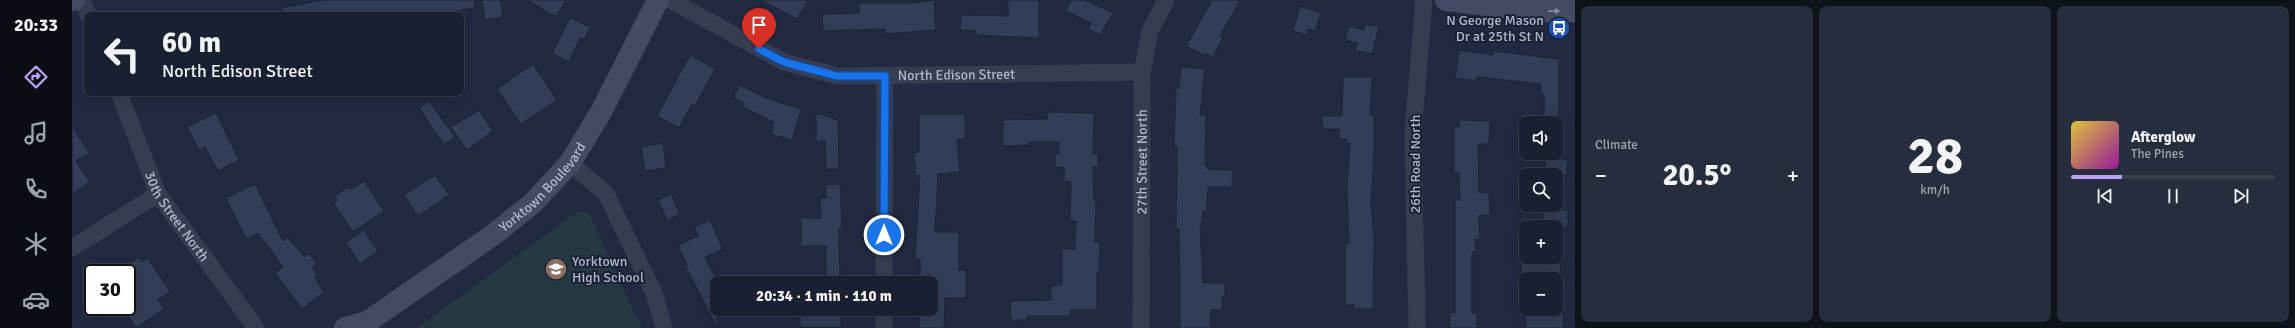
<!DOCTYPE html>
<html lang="en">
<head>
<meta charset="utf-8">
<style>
  :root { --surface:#192030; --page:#262d3c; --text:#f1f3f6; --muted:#9fa3ab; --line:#373e4c; --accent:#bca0f2 }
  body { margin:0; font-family:Signika,sans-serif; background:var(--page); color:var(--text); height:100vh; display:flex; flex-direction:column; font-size:15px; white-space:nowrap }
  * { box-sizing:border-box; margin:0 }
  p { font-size:13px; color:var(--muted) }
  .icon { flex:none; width:22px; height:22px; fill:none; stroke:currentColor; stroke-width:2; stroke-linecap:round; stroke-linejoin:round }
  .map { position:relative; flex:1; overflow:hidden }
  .details { display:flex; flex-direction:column; gap:6px; padding:6px; background:#0e121a; width:720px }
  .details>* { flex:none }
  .banner { position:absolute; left:12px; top:12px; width:380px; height:84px; border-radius:8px; box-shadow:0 4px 16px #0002,0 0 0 1px var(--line); background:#192030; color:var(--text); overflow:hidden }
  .buttons { position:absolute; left:1447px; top:116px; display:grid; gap:8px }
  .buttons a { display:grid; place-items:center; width:44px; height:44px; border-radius:8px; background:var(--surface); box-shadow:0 4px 16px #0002,0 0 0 1px var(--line); font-size:20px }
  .speed { position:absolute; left:12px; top:264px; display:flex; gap:8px; font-size:20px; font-weight:700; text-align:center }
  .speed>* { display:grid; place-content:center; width:52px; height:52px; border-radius:50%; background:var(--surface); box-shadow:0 4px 16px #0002,0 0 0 1px var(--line); line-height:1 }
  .speed .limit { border:2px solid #111; border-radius:6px; background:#fff; color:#111 }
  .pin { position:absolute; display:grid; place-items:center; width:34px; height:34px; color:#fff; margin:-41px -17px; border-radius:50% 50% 50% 0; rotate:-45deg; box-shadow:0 0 4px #0007 }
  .pin .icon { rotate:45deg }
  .me { position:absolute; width:44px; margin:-22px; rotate:0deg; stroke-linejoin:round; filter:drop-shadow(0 0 3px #0008) }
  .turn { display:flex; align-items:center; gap:14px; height:84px; padding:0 12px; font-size:18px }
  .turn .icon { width:52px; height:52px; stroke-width:2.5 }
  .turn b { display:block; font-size:28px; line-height:34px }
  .big { font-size:30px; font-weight:800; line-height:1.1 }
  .details .tile { flex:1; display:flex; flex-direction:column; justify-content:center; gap:6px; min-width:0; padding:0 14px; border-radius:8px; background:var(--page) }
  .details .dial { align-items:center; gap:0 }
  .dial b { font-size:52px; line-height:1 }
  .song { display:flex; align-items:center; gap:12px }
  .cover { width:48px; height:48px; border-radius:6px; background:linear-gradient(135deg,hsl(50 70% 55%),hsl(300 70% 35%)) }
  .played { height:4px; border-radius:2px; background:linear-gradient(90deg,var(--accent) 25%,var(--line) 25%) }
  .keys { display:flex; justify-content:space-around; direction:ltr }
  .heat { display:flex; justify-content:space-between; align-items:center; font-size:22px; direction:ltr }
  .details .tiles { flex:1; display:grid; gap:6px; grid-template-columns:repeat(3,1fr) }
  .trip { position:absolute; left:638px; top:276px; width:228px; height:40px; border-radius:8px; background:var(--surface); box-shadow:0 4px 16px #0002,0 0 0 1px var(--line); font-weight:800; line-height:40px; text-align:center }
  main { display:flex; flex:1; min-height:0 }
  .tabs { display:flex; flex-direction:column; width:72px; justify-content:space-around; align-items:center; background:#0a0d13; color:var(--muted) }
  .tabs .icon { width:28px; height:28px }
  .tabs .current { color:var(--accent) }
  .tabs b { font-size:18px; color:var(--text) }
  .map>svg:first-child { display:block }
  .green { fill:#243941 }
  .building { fill:#333d57; stroke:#1d2437 }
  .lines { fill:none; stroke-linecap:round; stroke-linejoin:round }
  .street { stroke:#363d50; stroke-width:17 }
  .secondary { stroke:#434a63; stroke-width:22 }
  .oneway { fill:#868ca1 }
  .route-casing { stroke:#114b97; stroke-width:10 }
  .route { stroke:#1a73e8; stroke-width:7 }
  .labels { text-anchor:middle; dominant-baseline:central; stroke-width:4; stroke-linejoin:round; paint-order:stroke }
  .poi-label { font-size:14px; fill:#b2b8cb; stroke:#1b2235; text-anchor:end }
  .street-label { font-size:14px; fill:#b2b8cb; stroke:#1b2235 }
</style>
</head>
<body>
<main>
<nav class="tabs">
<b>20:33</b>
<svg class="icon current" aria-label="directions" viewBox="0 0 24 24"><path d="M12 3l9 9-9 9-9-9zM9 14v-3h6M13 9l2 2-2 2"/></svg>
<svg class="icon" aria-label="music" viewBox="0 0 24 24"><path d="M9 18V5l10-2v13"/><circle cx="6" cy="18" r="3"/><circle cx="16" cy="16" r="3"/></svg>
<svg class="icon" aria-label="phone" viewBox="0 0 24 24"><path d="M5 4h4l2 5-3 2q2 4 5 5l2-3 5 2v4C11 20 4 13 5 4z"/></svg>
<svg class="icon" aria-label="climate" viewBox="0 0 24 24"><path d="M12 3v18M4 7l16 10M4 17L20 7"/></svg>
<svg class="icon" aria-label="car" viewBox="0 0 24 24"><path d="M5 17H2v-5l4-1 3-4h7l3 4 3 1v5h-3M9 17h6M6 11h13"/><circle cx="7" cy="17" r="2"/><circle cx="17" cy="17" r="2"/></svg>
</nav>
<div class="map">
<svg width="1503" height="328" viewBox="0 0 1503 328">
  <rect width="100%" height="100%" fill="#212a40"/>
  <!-- green -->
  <path class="green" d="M511,211L518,215L565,319L569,320L568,328H345L505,212Z"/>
  <!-- building -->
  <path class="building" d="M251,0H402L403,8L374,13V15H211L210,8Z
    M410,0H428L431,17L413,20Z
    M455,0H494L484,17Z
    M688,0H736L725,19Z
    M862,0L864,30L813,34V29L751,31L750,14L787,13V3H840Z
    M936,0H967V38L904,35V31L888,30L889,15L936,16Z
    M999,0H1013L1041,13L1028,35L1016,29L1019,23L994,11Z
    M1140,0H1168L1148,36L1151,38L1141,57L1134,54V56L1114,46Z
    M1228,6L1249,13L1243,31L1236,29L1235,35L1221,31Z
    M498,18L518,27L512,40L508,38L497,62L480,53Z
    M1293,24L1307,27L1300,54L1283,50L1285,43L1273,40L1277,26L1292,30Z
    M1387,50L1421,55L1422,51L1487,59V123H1472V94H1469V84L1405,77L1404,81L1383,78Z
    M618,55L643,69L623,106L620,104L607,128L585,116Z
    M461,64L485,100L449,124L425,89Z
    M1109,67L1133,69L1128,115H1134L1133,165H1135V169L1161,170L1160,187H1136L1135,211H1131L1130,223H1128L1131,283H1153V297H1150V310H1139L1138,328H1108V283L1107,229H1104L1105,147H1102L1104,88H1107Z
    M1271,77H1300L1298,115H1302V153L1299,203L1302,239L1301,309H1282V305H1273V244H1277L1275,188L1278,143H1275L1274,139H1267V129H1251L1250,116H1270Z
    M668,85L694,98L729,109L720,140L699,134L702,122L671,107L673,103L661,97Z
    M357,101L383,137L372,145L347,108Z
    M407,110L421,131L395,150L379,127Z
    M976,112L1022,113L1021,154H1026V167H1021L1022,200H1024L1023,242H1028L1027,272H1025V310H999V316H955V320H939L938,301L979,300V286L990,285V249H1003L1004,221H998L999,182H992V167H983V154H987V142H957V145L931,146V120L975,119Z
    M144,113L167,160L146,171L133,147L127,150L115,127Z
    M744,113L766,120L767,169H754L753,141H744Z
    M847,114H893V139H885L888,172L866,174L863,232H887V270H894V298H873L872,328H847L848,313H859V283H848V258L843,259L848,175L844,176L842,153L847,152Z
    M1387,120L1418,121L1417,144H1406L1407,193L1417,192L1418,215H1407L1408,239H1403L1404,251L1400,252V313H1405V328H1378V313H1383V200H1388L1387,173H1382V127H1387Z
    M0,126L17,153L4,161L18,182L0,194Z
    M591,143L594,168L573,171L569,147Z
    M1473,159H1496L1495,175H1473Z
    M363,175L377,195L346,216L332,195Z
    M292,181L312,211L281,232L261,202L265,200L263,196L276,187L278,190Z
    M183,184L211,241L216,237L232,257L237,253L245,264L240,268L245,275L243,276L246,283L252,292L230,309L203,273L211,267L186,233L174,239L154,198Z
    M768,184L770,229H767L768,283H748V278H754V246H729V218H749L748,198H754L753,185Z
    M599,194L608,214L595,220L586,200Z
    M1472,209L1496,210V227H1471Z
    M638,220L651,249L633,257L645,281V328L613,265H615L606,245L626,236L622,227Z
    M292,230L306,251L288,264L274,243Z
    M67,257L70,262L76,258L98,292L86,300L92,309L64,328L55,314V266Z
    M1488,257L1489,279H1450L1449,260Z
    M728,309H769V327H728Z
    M1453,309H1491L1492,328H1454Z"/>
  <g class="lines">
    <!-- street -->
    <g class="street">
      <path d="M10,0L16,15"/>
      <path id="s1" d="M598,0L712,62L765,76L1070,72"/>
      <path id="s2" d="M47,93L86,194L184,328"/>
      <path d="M498,163L534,194L582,293L592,328"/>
      <path d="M0,248L86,194"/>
      <path d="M812,283L813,76"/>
      <path d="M812,328V309"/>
      <path id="s3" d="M1069,328L1070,72L1078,31L1094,0"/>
      <path d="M1345,328L1341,133L1352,0"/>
    </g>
    <!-- secondary -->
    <g class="secondary">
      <path d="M0,0H2"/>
      <path d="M1374,0L1464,11H1503"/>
      <path id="s4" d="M273,328L295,322L421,235L461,203L498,163L529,112L586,0"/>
    </g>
  </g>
  <!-- one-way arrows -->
  <defs><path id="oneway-solid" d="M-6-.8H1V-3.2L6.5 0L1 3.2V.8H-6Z"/></defs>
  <use class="oneway" href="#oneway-solid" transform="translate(1482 11) rotate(-1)"/>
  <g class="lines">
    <!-- route casing -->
    <g class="route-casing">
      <path id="route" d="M687,49L712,62L765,76H813L812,235"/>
    </g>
    <!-- route -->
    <use href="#route" class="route"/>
  </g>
  <!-- icons -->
  <defs>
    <g id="bus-disc" transform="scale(1.15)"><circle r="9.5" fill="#1a4fb4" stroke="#1b2235"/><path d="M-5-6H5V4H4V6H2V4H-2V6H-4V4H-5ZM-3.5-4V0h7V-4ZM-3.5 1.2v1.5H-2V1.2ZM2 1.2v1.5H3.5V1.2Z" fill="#fff"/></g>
    <g id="school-disc" transform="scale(1.15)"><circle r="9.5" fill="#8d6e63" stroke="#1b2235"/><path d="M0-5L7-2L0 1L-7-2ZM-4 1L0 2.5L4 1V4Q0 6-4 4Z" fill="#fff"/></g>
  </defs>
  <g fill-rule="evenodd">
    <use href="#bus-disc" x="1487" y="28"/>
    <use href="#school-disc" x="484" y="269"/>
  </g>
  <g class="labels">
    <!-- poi labels -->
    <g class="poi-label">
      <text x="1472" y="20">N George Mason<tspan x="1472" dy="16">Dr at 25th St N</tspan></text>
      <text x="500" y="261" text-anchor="start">Yorktown<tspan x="500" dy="16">High School</tspan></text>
    </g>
    <!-- street labels -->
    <g class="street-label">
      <text stroke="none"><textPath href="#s1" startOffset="304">North Edison Street</textPath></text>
      <text stroke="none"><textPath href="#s3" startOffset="166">27th Street North</textPath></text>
      <text transform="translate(1343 164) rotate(-90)">26th Road North</text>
      <text stroke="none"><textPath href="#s4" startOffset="245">Yorktown Boulevard</textPath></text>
      <text stroke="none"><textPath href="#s2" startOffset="137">30th Street North</textPath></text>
    </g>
  </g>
</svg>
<div class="buttons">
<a><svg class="icon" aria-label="sound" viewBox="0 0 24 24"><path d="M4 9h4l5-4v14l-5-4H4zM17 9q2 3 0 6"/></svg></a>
<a><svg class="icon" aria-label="search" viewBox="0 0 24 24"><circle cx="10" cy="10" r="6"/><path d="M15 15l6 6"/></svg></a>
<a>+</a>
<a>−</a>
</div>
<div class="speed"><div class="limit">30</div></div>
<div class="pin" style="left:687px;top:49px;background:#d93025"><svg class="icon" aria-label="arrive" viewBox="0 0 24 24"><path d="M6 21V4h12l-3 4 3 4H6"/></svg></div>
<svg class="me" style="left:812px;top:235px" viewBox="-20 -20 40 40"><circle r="17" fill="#1a73e8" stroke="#fff" stroke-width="3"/><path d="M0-11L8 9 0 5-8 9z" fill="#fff"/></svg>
<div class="trip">20:34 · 1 min · 110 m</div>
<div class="banner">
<div class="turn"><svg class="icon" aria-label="left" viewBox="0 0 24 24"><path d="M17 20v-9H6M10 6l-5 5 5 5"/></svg><div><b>60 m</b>North Edison Street</div></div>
</div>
</div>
<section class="details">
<div class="tiles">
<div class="tile"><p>Climate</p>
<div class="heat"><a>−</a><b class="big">20.5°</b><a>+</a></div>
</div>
<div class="tile dial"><b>28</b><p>km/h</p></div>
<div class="tile">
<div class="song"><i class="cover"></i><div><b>Afterglow</b><p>The Pines</p></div></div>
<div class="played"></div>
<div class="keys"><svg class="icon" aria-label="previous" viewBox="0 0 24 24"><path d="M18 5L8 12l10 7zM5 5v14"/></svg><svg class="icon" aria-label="pause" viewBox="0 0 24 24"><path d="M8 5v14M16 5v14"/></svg><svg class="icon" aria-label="next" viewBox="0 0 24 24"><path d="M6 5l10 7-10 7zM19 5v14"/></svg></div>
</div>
</div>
</section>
</main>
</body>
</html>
